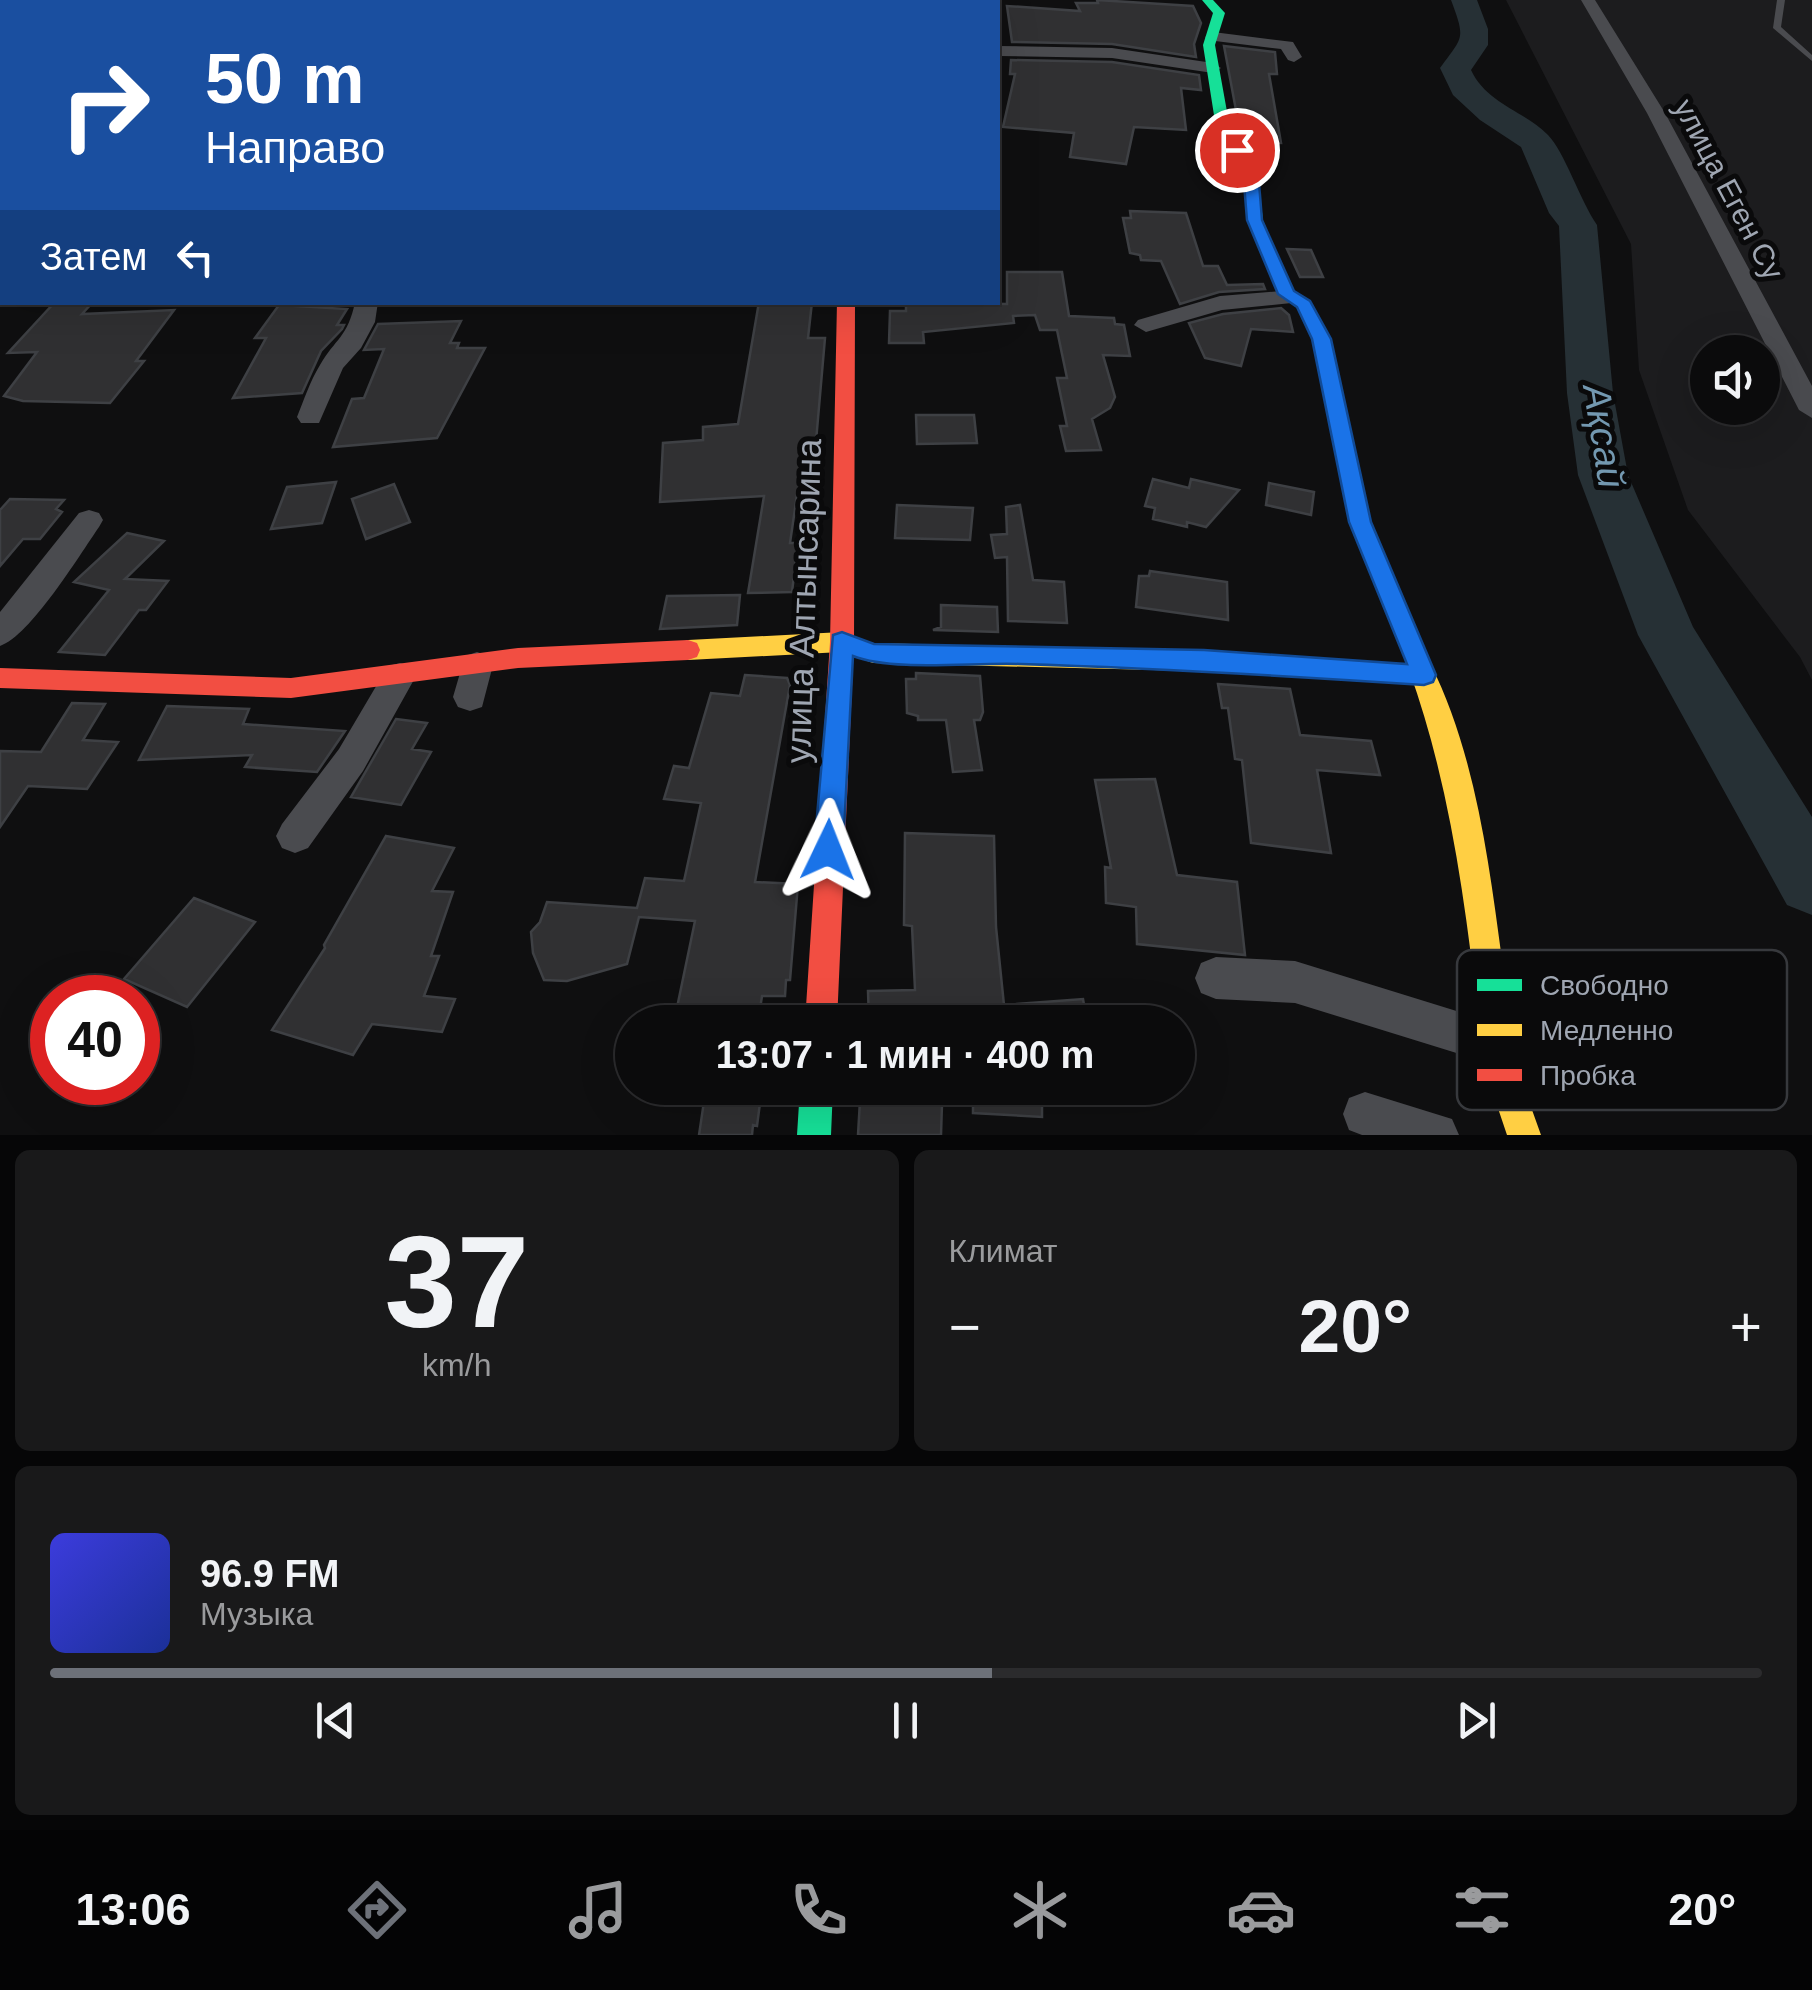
<!DOCTYPE html>
<html lang="ru">
<head>
<meta charset="utf-8">
<style>
  :root { --surface:#0b0b0c; --page:#19191a; --text:#f1f3f6; --muted:#9a9b9d; --line:#2b2b2d; --accent:#6d7179 }
  body { margin:0; font-family:Arial,sans-serif; background:var(--page); color:var(--text); height:100vh; display:flex; flex-direction:column; font-size:38px; white-space:nowrap }
  * { box-sizing:border-box; margin:0 }
  p { font-size:32px; color:var(--muted) }
  .icon { flex:none; width:55px; height:55px; fill:none; stroke:currentColor; stroke-width:2; stroke-linecap:round; stroke-linejoin:round }
  .map { position:relative; height:1135px; overflow:hidden }
  .side { display:flex; flex-direction:column; gap:15px; padding:15px; background:#060607; flex:1 }
  .side>* { flex:none }
  .top-card { position:absolute; left:0px; top:0px; width:1000px; height:305px; box-shadow:0 10px 40px #0002,0 0 0 2px var(--line); background:#1a4fa0; color:#fff; overflow:hidden }
  .controls { position:absolute; left:1690px; top:335px; display:grid; gap:20px }
  .controls a { display:grid; place-items:center; width:90px; height:90px; border-radius:50%; background:var(--surface); box-shadow:0 10px 40px #0002,0 0 0 2px var(--line); font-size:50px }
  .speed { position:absolute; left:30px; top:975px; display:flex; gap:20px; font-size:50px; font-weight:700; text-align:center }
  .speed>* { display:grid; place-content:center; width:130px; height:130px; border-radius:50%; background:var(--surface); box-shadow:0 10px 40px #0002,0 0 0 2px var(--line); line-height:1 }
  .speed .limit { border:15px solid #d22; background:#fff; color:#111 }
  .pin { position:absolute; display:grid; place-items:center; width:85px; height:85px; color:#fff; margin:-42px; border:5px solid #fff; border-radius:50%; box-shadow:0 2px 10px #0007 }
  .me { position:absolute; width:110px; margin:-55px; rotate:2deg; stroke-linejoin:round; filter:drop-shadow(0 0 8px #0008) }
  .turn { display:flex; align-items:center; gap:35px; height:210px; padding:0 40px; font-size:45px }
  .turn .icon { width:130px; height:130px; stroke-width:2.5 }
  .turn b { display:block; font-size:70px; line-height:85px }
  .then { display:flex; align-items:center; height:95px; padding:0 40px; background:#0003; gap:20px; font-size:38px }
  .big { font-size:75px; font-weight:800; line-height:1.1 }
  .side .widget { flex:1; display:flex; flex-direction:column; justify-content:center; gap:15px; min-width:0; padding:0 35px; border-radius:15px; background:var(--page) }
  .side .dial { align-items:center; gap:0 }
  .dial b { font-size:130px; line-height:1 }
  .song { display:flex; align-items:center; gap:30px }
  .cover { width:120px; height:120px; border-radius:15px; background:linear-gradient(135deg,hsl(240 70% 55%),hsl(230 70% 35%)) }
  .played { height:10px; border-radius:5px; background:linear-gradient(90deg,var(--accent) 55%,var(--line) 55%) }
  .keys { display:flex; justify-content:space-around; direction:ltr }
  .heat { display:flex; justify-content:space-between; align-items:center; font-size:55px; direction:ltr }
  .side .tiles { flex:1; display:grid; gap:15px; grid-template-columns:1fr 1fr }
  .widget:last-child { grid-column:span 2 }
  .trip { position:absolute; left:615px; top:1005px; width:580px; height:100px; border-radius:50px; background:var(--surface); box-shadow:0 10px 40px #0002,0 0 0 2px var(--line); font-weight:800; line-height:100px; text-align:center }
  .tab-bar { display:flex; height:160px; justify-content:space-around; align-items:center; background:#040405; color:var(--muted) }
  .tab-bar .icon { width:70px; height:70px }
  .tab-bar .active { color:var(--accent) }
  .tab-bar b { font-size:45px; color:var(--text) }
  .map>svg:first-child { display:block }
  .built { fill:#1c1c1e; fill-rule:evenodd }
  .lines { fill:none; stroke-linecap:round; stroke-linejoin:round }
  .river { fill:#263035; fill-rule:evenodd }
  .building { fill:#303032; stroke:#3e4044; stroke-width:2.5 }
  .lane { fill:#4a4b4f; fill-rule:evenodd }
  .street { fill:#4a4b4f; fill-rule:evenodd }
  .fast { fill:#16e098; fill-rule:evenodd }
  .slow { fill:#ffcf43; fill-rule:evenodd }
  .jam { fill:#f24e42; fill-rule:evenodd }
  .route { fill:#1a73e8; stroke:#114b97; stroke-width:2.5 }
  .labels { text-anchor:middle; dominant-baseline:central; stroke-width:10; stroke-linejoin:round; paint-order:stroke }
  .far-street-label { font-size:30px; fill:#9fa6b2; stroke:#0a0a0b }
  .street-label { font-size:35px; fill:#9fa6b2; stroke:#0a0a0b }
  .water-label { font-size:38px; font-style:italic; fill:#7398b0; stroke:#0a0a0b }
  .key { fill:#0a0a0b; stroke:#37393d; stroke-width:2.5 }
  .key-label { font-size:28px; fill:#9fa6b2 }
</style>
</head>
<body>
<div class="map">
<svg width="1812" height="1135" viewBox="0 0 1812 1135">
  <rect width="100%" height="100%" fill="#0f0f10"/>
  <!-- built -->
  <path class="built" d="M1506,0H1812V680L1800,657L1688,510L1639,370L1631,244ZM1708,352H1762V408H1708Z"/>
  <g class="lines">
    <!-- river -->
    <path class="river" d="M1451,0H1477L1488,29V45L1471,70C1487,104 1523,110 1548,135C1564,151 1581,202 1597,225L1613,393L1628,475L1693,627L1812,817V915L1787,905L1638,635L1578,475L1567,393L1559,226L1549,213L1521,147L1480,120L1453,95L1440,68C1463,36 1466,40 1451,0Z"/>
  </g>
  <!-- building -->
  <path class="building" d="M1097,0L1193,6L1201,23L1194,44L1196,57L1112,44L1012,42L1007,6L1080,11L1076,3H1098Z
    M1224,46L1275,52L1277,74H1269L1281,143L1241,141L1243,121H1238Z
    M1011,60L1112,62L1199,75L1201,90L1181,88L1186,130L1134,127L1126,164L1070,157L1074,133L1003,127L1015,74H1010Z
    M1130,211L1186,213L1203,266H1218L1227,285L1263,284L1265,289L1219,292L1180,304L1161,261L1141,260L1140,255L1130,253L1123,218H1131Z
    M1287,249L1311,250L1323,277H1300Z
    M1007,272H1062L1069,316L1114,318L1115,324L1124,325L1130,356L1103,355L1115,397L1110,408L1092,419L1101,450L1066,451L1060,426H1067L1057,378H1067L1057,330H1040L1035,315L1013,316L1014,323L923,332L924,343H889L890,311H906V302L1007,304Z
    M55,302H93L82,314L174,310L136,361H144L110,403L23,401L4,396L37,352L8,353Z
    M759,302H812L808,338H825L815,453H821L820,494L797,495L790,543H798L792,592L748,593L764,496L660,502L663,443L703,440V427L738,424Z
    M279,305L347,309L337,325H344L342,329L321,351L302,393L233,398L266,338H255Z
    M1281,308L1289,315L1293,332L1251,329L1241,366L1205,358L1189,323L1223,314Z
    M461,321L450,343H459L457,348H485L437,438L333,447L352,399L364,398L384,349L364,350L378,324Z
    M916,415H974L977,443L917,444Z
    M1153,479L1189,488L1191,479L1239,490L1206,527L1187,522V527L1153,519L1155,508L1145,506Z
    M336,482L322,523L271,529L287,487Z
    M1269,483L1314,492L1311,515L1266,505Z
    M394,484L410,522L366,539L352,499Z
    M10,499L64,500L56,509L62,512L40,539H23L0,566V510Z
    M897,505L973,508L970,540L895,538Z
    M1020,505L1033,580L1064,582L1067,623L1008,621L1007,557L995,558L991,535L1007,534L1006,507Z
    M127,533L164,541L125,579L168,581L146,610H139L105,655L59,652L109,590L74,582Z
    M1150,571L1227,582L1228,620L1136,607L1139,576H1149Z
    M740,595L737,625L660,629L667,596Z
    M941,605L997,607L998,632L933,630L941,627Z
    M916,673L980,676L983,712L980,720H974L982,770L953,772L946,720H918V716L907,713L906,679H916Z
    M745,675L787,678L790,685L755,882L798,884L790,980H786L785,996H762L758,1022H674L695,921L639,917L627,964L567,981L544,980L533,953L531,932L540,922L547,902L637,908L645,878L684,881L701,803L664,799L674,766L689,768L711,693L740,696Z
    M1218,684L1290,689L1300,735L1371,741L1380,775L1317,770L1331,853L1251,843L1242,760L1235,759L1228,708H1222Z
    M72,703L105,704L83,740L118,742L87,789L28,786L0,827V751L41,752Z
    M167,706L249,709L243,724L345,731L317,772L245,767L252,755L139,760Z
    M396,719L427,723L412,749L431,752L401,805L351,797Z
    M1155,779L1177,875L1237,882L1245,955L1137,944L1136,907L1106,903L1105,867L1111,868L1095,780Z
    M905,833L994,836L996,927L1004,1005L944,1007V1019L869,1021L868,991L915,990L912,926L904,925Z
    M386,836L454,848L432,891L453,892L431,956H439L424,996L455,999L442,1032L372,1024L353,1055L272,1030L325,948L324,945Z
    M194,898L255,922L187,1007L124,979Z
    M1083,999L1087,1022H1018L1017,1004Z
    M706,1088H762L757,1126L753,1125L752,1135H699Z
    M973,1088H1042V1117L973,1113Z
    M860,1100L942,1104L941,1135H858Z"/>
  <g class="lines">
    <!-- lane -->
    <path class="lane" d="M1777,0H1785L1781,27L1812,55V61L1773,28Z"/>
    <!-- street -->
    <path class="street" d="M1581,0H1595L1665,113L1812,386V418L1799,410L1647,113Z
      M1213,32L1293,42L1302,57L1294,62L1288,60L1281,49L1207,40L1205,37Z
      M998,46L1112,48L1213,63L1221,68L1213,73L1112,58L998,56Z
      M0,58H2V68H0Z
      M0,124H2V134H0Z
      M2,183V196L0,197V184Z
      M0,279H2V293H0Z
      M1293,290L1304,297L1301,302L1222,310L1146,332L1134,325L1138,320L1220,296Z
      M355,302H378L375,322L361,348L343,368L319,423H301L297,417C304,400 310,381 320,365C335,339 348,337 355,302Z
      M89,510L99,513L103,520L99,527C79,556 30,636 0,646V612L79,513Z
      M477,652L489,656L493,665L482,707L470,711L458,707L453,697L465,656Z
      M400,663L412,666L416,676L363,771L308,848L295,853L282,848L276,836L282,824L339,749L388,666Z
      M1216,957L1295,961L1492,1022L1507,1028L1513,1043L1507,1058L1492,1064L1295,1003L1216,999L1201,993L1195,978L1201,963Z
      M1365,1092L1452,1119L1459,1135H1362L1349,1130L1343,1114L1349,1098Z"/>
    <!-- fast -->
    <path class="fast" d="M1202,0H1213L1225,13L1215,45L1233,145L1256,158L1263,221L1294,291L1310,301L1331,339L1371,522L1433,670L1430,677L1421,680L1412,677L1409,670L1349,522L1313,339L1297,308L1279,294L1247,221L1242,160L1219,147L1203,45L1213,13Z
      M800,1088H833L831,1135H797Z"/>
    <!-- slow -->
    <path class="slow" d="M842,632L873,643L1232,652L1241,655L1244,662L1241,669L1232,672L873,663L841,652L688,660L679,657L676,650L679,643L688,640Z
      M1421,660L1430,663C1475,752 1489,862 1502,960C1506,986 1516,1018 1508,1043L1541,1135H1507L1476,1043L1480,1031C1466,908 1451,787 1409,670L1412,663Z"/>
    <!-- jam -->
    <path class="jam" d="M837,302H855L854,642L837,1022H805L830,642Z
      M688,640L697,643L700,650L697,657L688,660L518,668L291,698L0,688V668L291,678L518,648Z
      M1232,652L1424,665L1433,668L1436,675L1433,682L1424,685L1232,672L1223,669L1220,662L1223,655Z"/>
  </g>
  <!-- route -->
  <path class="route" d="M1237,146L1257,158L1262,220L1294,291L1310,301L1331,339L1371,522L1436,675L1433,682L1424,685C1289,676 1155,668 1020,664C973,662 894,672 853,656L843,850L838,859L828,863L818,859L814,850L833,635L842,632L874,644L1204,650L1407,664L1349,522L1312,339L1297,307L1278,294L1247,220L1242,159L1230,150Z"/>
  <g class="labels">
    <!-- far-street labels -->
    <g class="far-street-label">
      <text transform="translate(1729 189) rotate(62)">улица Еген Су</text>
    </g>
    <!-- street labels -->
    <g class="street-label">
      <text transform="translate(803 601) rotate(-88)">улица Алтынсарина</text>
    </g>
    <!-- water labels -->
    <g class="water-label">
      <text transform="translate(1604 436) rotate(81)">Ақсай</text>
    </g>
  </g>
  <!-- legend -->
  <rect x="1457" y="950" width="330" height="160" rx="15" class="key"/>
  <rect x="1477" y="979" width="45" height="12" fill="#16e098"/>
  <rect x="1477" y="1024" width="45" height="12" fill="#ffcf43"/>
  <rect x="1477" y="1069" width="45" height="12" fill="#f24e42"/>
  <g class="key-label">
    <text x="1540" y="995">Свободно</text>
    <text x="1540" y="1040">Медленно</text>
    <text x="1540" y="1085">Пробка</text>
  </g>
</svg>
<div class="controls">
<a><svg class="icon" aria-label="sound" viewBox="0 0 24 24"><path d="M4 9h4l5-4v14l-5-4H4zM17 9q2 3 0 6"/></svg></a>
</div>
<div class="speed"><div class="limit">40</div></div>
<div class="pin" style="left:1237px;top:150px;background:#d93025"><svg class="icon" aria-label="arrive" viewBox="0 0 24 24"><path d="M6 21V4h12l-3 4 3 4H6"/></svg></div>
<svg class="me" style="left:828px;top:850px" viewBox="-20 -20 40 40"><path d="M0-17L14 15 0 8-14 15z" fill="#1a73e8" stroke="#fff" stroke-width="4"/></svg>
<div class="trip">13:07 · 1 мин · 400 m</div>
<div class="top-card">
<div class="turn"><svg class="icon" aria-label="right" viewBox="0 0 24 24"><path d="M7 20v-9h11M14 6l5 5-5 5"/></svg><div><b>50 m</b>Направо</div></div>
<div class="then">Затем<svg class="icon" aria-label="left" viewBox="0 0 24 24"><path d="M17 20v-9H6M10 6l-5 5 5 5"/></svg></div>
</div>
</div>
<section class="side">
<div class="tiles">
<div class="widget dial"><b>37</b><p>km/h</p></div>
<div class="widget"><p>Климат</p>
<div class="heat"><a>−</a><b class="big">20°</b><a>+</a></div>
</div>
<div class="widget">
<div class="song"><i class="cover"></i><div><b>96.9 FM</b><p>Музыка</p></div></div>
<div class="played"></div>
<div class="keys"><svg class="icon" aria-label="previous" viewBox="0 0 24 24"><path d="M18 5L8 12l10 7zM5 5v14"/></svg><svg class="icon" aria-label="pause" viewBox="0 0 24 24"><path d="M8 5v14M16 5v14"/></svg><svg class="icon" aria-label="next" viewBox="0 0 24 24"><path d="M6 5l10 7-10 7zM19 5v14"/></svg></div>
</div>
</div>
</section>
<nav class="tab-bar">
<b>13:06</b>
<svg class="icon active" aria-label="directions" viewBox="0 0 24 24"><path d="M12 3l9 9-9 9-9-9zM9 14v-3h6M13 9l2 2-2 2"/></svg>
<svg class="icon" aria-label="music" viewBox="0 0 24 24"><path d="M9 18V5l10-2v13"/><circle cx="6" cy="18" r="3"/><circle cx="16" cy="16" r="3"/></svg>
<svg class="icon" aria-label="phone" viewBox="0 0 24 24"><path d="M5 4h4l2 5-3 2q2 4 5 5l2-3 5 2v4C11 20 4 13 5 4z"/></svg>
<svg class="icon" aria-label="climate" viewBox="0 0 24 24"><path d="M12 3v18M4 7l16 10M4 17L20 7"/></svg>
<svg class="icon" aria-label="car" viewBox="0 0 24 24"><path d="M5 17H2v-5l4-1 3-4h7l3 4 3 1v5h-3M9 17h6M6 11h13"/><circle cx="7" cy="17" r="2"/><circle cx="17" cy="17" r="2"/></svg>
<svg class="icon" aria-label="filters" viewBox="0 0 24 24"><path d="M4 7h16M4 17h16"/><circle cx="9" cy="7" r="2"/><circle cx="15" cy="17" r="2"/></svg>
<b>20°</b>
</nav>
</body>
</html>
